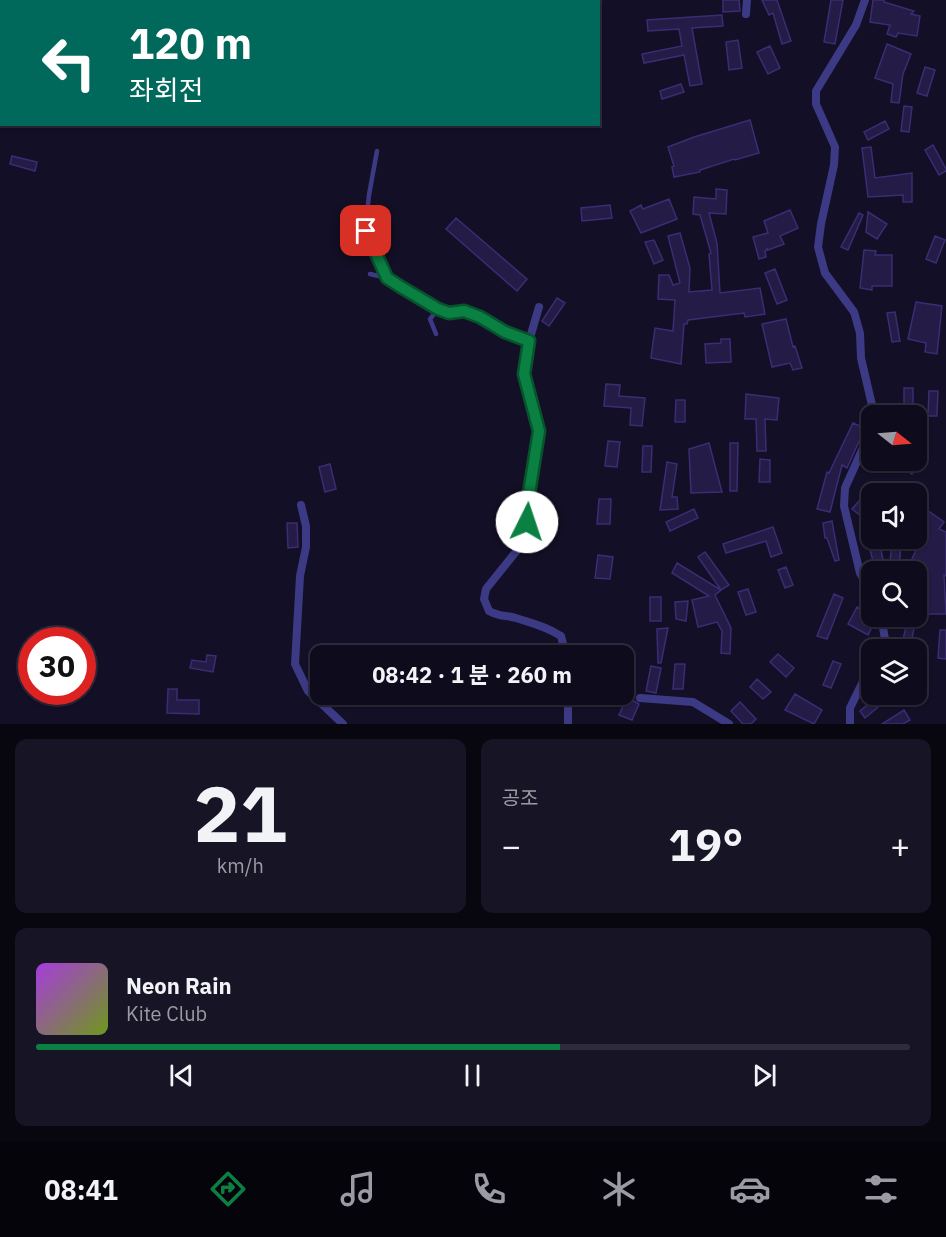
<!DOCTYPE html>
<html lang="ko">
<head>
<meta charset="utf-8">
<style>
  :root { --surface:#0e0b1c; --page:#171425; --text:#f1f3f6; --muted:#9b9ba3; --line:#2e2b3b; --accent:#0b8043 }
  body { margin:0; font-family:"IBM Plex Sans","Noto Sans KR",sans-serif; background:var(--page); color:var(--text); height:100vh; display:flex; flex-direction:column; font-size:22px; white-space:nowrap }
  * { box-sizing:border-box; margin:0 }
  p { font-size:20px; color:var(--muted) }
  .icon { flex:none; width:33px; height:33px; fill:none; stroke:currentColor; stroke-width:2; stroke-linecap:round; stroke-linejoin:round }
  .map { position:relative; height:724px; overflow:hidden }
  .side { display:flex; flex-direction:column; gap:15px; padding:15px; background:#08060f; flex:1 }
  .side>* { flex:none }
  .banner { position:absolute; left:0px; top:0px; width:600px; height:126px; box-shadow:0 2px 4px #0004,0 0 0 2px var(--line); background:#00695c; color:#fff; overflow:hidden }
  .needle { width:39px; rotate:107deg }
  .tools { position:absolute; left:861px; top:405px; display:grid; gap:12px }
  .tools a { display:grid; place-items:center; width:66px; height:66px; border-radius:12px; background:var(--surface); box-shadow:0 2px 4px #0004,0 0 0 2px var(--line); font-size:30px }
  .speed { position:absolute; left:18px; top:627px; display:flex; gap:12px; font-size:30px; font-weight:700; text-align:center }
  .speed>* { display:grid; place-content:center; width:78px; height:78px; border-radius:50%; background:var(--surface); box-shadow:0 2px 4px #0004,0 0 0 2px var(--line); line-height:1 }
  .speed .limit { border:9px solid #d22; background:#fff; color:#111 }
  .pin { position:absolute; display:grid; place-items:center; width:51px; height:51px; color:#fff; margin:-26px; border-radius:12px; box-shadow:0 3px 9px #0006 }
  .me { position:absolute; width:66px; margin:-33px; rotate:4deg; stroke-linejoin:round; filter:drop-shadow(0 0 4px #0008) }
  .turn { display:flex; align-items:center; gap:21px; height:126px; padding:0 30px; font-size:27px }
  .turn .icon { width:78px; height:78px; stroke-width:2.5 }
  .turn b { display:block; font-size:42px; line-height:51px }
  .big { font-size:45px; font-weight:700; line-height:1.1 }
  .side .card { flex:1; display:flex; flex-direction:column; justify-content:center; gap:9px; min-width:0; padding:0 21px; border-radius:12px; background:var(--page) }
  .side .dial { align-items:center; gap:0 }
  .dial b { font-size:78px; line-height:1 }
  .song { display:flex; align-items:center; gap:18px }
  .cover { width:72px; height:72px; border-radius:9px; background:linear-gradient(135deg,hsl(280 70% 55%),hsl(80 70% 35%)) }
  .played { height:6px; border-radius:3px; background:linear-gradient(90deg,var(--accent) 60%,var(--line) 60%) }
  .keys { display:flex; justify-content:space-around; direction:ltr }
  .heat { display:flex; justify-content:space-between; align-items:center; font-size:33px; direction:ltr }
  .side .tiles { flex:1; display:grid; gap:15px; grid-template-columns:1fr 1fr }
  .card:last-child { grid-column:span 2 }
  .trip { position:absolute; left:310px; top:645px; width:324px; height:60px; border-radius:12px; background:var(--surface); box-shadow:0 2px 4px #0004,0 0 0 2px var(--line); font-weight:700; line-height:60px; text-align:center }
  .dock { display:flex; height:96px; justify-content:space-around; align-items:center; background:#06040b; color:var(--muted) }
  .dock .icon { width:42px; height:42px }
  .dock .on { color:var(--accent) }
  .dock b { font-size:27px; color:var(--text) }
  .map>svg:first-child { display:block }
  .building { fill:#241b47; stroke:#3b2d73; stroke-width:1.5 }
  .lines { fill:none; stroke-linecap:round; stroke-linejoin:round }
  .service { stroke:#3d3a85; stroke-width:4.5 }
  .minor { stroke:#3d3a85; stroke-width:8 }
  .route-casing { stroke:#07532c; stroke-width:15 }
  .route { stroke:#0b8043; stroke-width:10 }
</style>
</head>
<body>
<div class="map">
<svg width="946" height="724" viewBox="0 0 946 724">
  <rect width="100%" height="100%" fill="#130f26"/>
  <!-- building -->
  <path class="building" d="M723,0H739L740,11L723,12Z
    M762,0H777L791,41L782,44L773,13L769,15Z
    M831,0H843L835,44L824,42Z
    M873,0H884V2L914,11L911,14L920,16L917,36L898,33L896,37L887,34L890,25L870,22Z
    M722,15L723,26L692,28L702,84L690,86L684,55L644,63L642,54L682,46L679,29L648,31L647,20Z
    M738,40L742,68L729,70L726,42Z
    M887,44L911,54L903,74L899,103L891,102L893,84L875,78Z
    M770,46L780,68L768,74L757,52Z
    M925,67L935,70L927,96L917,93Z
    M681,84L684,92L662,99L660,91Z
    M904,106L912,107L909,132L901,131Z
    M750,120L759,153L735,160L734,159L700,170V172L674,177L672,167L674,166L668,147L694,137Z
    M885,121L889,129L868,140L864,132Z
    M933,145L946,169V171L939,175L925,150Z
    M871,147L875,178L912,173V202H903V195L868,197L862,148Z
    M12,156L37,162L35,171L10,164Z
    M716,189L727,190L726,214L709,213L717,243L720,293L760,288L765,314L745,317L744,313L688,320L687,324H684L681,364L651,358L655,328L673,331L675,300L658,299L659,275H669L673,285L680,283L668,236L680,233L690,268L689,292L712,290L709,254L711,253L700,215L693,214L694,197L716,199Z
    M669,199L677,219L641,233L630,211L641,205L643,209Z
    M610,205L612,218L582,221L581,208Z
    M790,210L798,228L780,236L784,244L768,250L767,248V250L765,251L766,257L759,259L753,237L768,233L764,221Z
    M868,212L887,224L877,239L866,232Z
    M859,213L863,215L848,250L841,247Z
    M456,218L527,279L517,291L446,229Z
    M935,236L945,240L936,263L926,259Z
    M654,240L663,260L654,264L645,242Z
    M864,250L876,251L875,255H892V286H872V290L860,288Z
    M775,269L787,300L777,304L765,273Z
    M557,298L565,303L549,326L542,321Z
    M916,302L942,306L937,354L925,352L926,343L908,339Z
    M895,312L900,341L892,342L887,313Z
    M786,319L793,347L795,346L802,368L793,370L790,363L772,367L762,324Z
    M721,339H730L731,362L706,363L705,344L721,343Z
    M606,384L620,385L619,396L645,398L642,426L630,425L631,408L604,406Z
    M904,388H913V416H904Z
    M929,391H938L937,416H928Z
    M746,394L779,398L777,420L765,419L766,451H757L756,419H745Z
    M676,400H685V422H675Z
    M853,423L862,427L861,437L847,468L842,465L830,512L817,509L827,472L829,473Z
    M608,441L620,442L617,467L605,466Z
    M709,443L722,492L691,493L689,449Z
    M730,443H738L737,491H730Z
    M643,446H652L651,472H642Z
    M760,459L770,460V482H759Z
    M887,460H919L912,474Z
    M667,462L677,464L672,497H677L678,509L660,510Z
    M330,464L336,489L325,492L319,467Z
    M599,499H611L610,524H597Z
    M860,500L872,506V525L852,509Z
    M922,503L928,507L927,510L944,522L939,529L946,532V576L944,575L946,614H921L922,582L925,572H906L916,550V512Z
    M694,509L698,518L670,531L666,522Z
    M832,521L839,560L835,561L827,538H825L823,523Z
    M287,523H297L298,547L288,548Z
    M773,527L782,553L771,557L766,541L726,553L723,544Z
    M867,538H878L886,572L866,571L865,567L874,565Z
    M892,542H901L899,572H889Z
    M705,552L729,585L721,590L698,557Z
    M598,555L613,557L610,579L595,578Z
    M677,563L721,590L715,595L731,628L730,654L721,653L722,631L717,622L698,627L692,600L709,596L672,573Z
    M786,567L793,585L785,588L778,570Z
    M748,589L756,612L746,615L738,592Z
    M834,594L843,598L827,639L817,636Z
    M650,597H661V621H650Z
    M688,601L686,621L676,619L675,602Z
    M857,607L866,612L864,615L868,619L875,621L868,635L848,624Z
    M906,627L914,628L910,650L901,648Z
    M668,628L661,663H658L657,629Z
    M940,630H946V659L938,658Z
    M778,654L794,668L786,677L770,662Z
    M207,655L216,656L213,672L190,668L192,660L206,662Z
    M833,661L841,664L831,688L823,685Z
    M675,664H685L683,689H673Z
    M651,666L661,668L656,693L646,691Z
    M757,679L771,692L763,699L750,687Z
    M168,689H177V700H199V714L167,713Z
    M795,694L822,710L814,724L785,710Z
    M880,694H884L888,699L865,718L860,711Z
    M627,697L639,704L632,720L619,715Z
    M740,702L756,719L751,724H743L731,711Z
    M904,710L910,720L903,724H882Z"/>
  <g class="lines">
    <!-- service -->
    <path class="service" d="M377,151L369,195L365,231L387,278L438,309L449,313L464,311L480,317L505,332L529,341
      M370,274L387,278
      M436,334L430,319L438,309"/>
    <!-- minor -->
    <path class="minor" d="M865,0L856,25L816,91V104L835,147L834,165L821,224L818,247L825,273L854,312L860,333L861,358L872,405L867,439L845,488L844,506L860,573L872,594
      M746,14L747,0
      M0,64L2,65
      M539,307L529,341L524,374L539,431L530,487L527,522L523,543L486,589L484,599L489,611C500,617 505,615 516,618C532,623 547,627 561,636L566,656
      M301,505L306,526V547L300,576L295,664L308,691L343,724
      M881,616L886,645L882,650
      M568,694V724
      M640,698L693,702L729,724
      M850,724V708L872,663"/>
  </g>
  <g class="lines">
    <!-- route casing -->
    <g class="route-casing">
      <path id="route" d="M366,231L387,278L401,287L438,309L449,313L464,311L480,317L505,332L529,341L524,374L539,431L530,487L527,522"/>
    </g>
    <!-- route -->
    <use href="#route" class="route"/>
  </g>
</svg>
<div class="tools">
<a><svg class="needle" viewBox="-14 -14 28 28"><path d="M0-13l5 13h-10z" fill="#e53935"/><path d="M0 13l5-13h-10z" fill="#9b9ba3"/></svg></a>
<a><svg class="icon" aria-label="sound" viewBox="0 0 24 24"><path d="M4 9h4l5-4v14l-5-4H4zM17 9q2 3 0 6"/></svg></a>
<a><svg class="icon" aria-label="search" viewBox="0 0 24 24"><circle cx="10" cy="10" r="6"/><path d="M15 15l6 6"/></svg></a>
<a><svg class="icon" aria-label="layers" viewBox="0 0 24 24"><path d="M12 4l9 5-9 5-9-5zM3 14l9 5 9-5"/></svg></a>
</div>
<div class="speed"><div class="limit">30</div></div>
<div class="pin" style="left:366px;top:231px;background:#d93025"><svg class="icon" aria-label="arrive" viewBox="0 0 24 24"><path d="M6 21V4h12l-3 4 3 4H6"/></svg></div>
<svg class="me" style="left:527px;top:522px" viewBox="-20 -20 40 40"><circle r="19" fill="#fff"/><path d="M0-13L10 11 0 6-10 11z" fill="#0b8043"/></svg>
<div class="trip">08:42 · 1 분 · 260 m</div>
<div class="banner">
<div class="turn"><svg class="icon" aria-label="left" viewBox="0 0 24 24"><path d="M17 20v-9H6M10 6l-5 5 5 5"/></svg><div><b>120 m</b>좌회전</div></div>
</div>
</div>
<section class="side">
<div class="tiles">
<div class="card dial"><b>21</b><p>km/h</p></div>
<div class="card"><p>공조</p>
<div class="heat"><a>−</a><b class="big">19°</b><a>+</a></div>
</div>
<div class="card">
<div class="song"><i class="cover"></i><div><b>Neon Rain</b><p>Kite Club</p></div></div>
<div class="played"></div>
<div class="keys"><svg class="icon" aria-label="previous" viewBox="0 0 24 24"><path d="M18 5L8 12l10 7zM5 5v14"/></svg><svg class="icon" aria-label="pause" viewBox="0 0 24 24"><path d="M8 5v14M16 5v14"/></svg><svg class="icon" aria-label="next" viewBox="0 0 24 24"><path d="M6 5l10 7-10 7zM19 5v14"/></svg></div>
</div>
</div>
</section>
<nav class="dock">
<b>08:41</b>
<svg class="icon on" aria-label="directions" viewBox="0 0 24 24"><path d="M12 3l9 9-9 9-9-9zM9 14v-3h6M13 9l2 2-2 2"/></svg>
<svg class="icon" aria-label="music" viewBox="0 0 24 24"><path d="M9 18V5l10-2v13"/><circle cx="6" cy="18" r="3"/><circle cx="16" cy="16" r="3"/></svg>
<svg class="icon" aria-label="phone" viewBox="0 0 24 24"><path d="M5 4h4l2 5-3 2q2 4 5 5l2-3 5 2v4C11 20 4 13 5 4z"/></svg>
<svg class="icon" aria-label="climate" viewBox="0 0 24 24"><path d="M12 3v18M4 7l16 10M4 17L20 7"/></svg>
<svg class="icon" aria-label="car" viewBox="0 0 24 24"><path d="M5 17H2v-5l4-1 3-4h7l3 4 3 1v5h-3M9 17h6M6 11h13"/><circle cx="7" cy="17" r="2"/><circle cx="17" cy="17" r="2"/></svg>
<svg class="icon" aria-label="filters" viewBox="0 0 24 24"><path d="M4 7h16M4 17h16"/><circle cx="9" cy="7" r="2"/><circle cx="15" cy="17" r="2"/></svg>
</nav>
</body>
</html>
